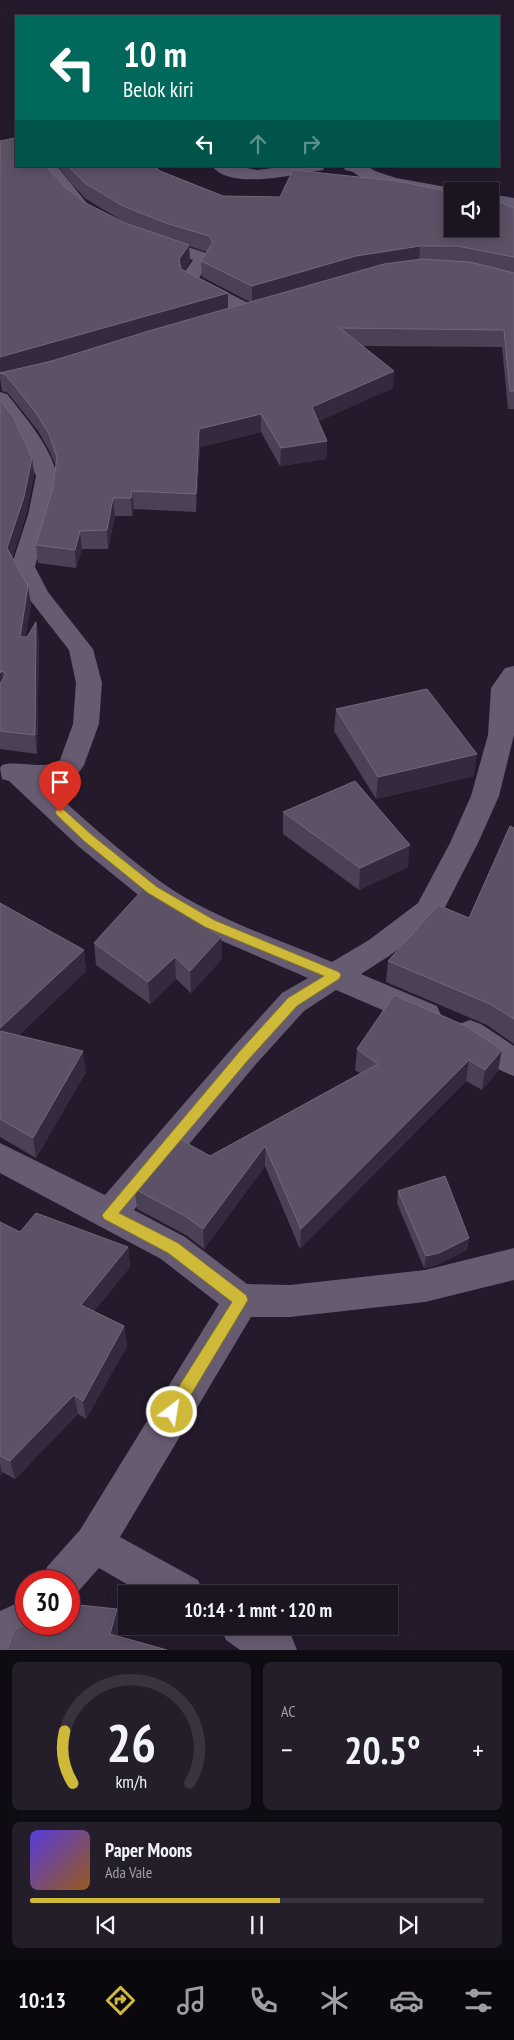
<!DOCTYPE html>
<html lang="id">
<head>
<meta charset="utf-8">
<style>
  :root { --surface:#1b1421; --page:#241d2a; --text:#f1f3f6; --muted:#a09ea5; --line:#39333f; --accent:#ceb938 }
  body { margin:0; font-family:"PT Sans Narrow",sans-serif; background:var(--page); color:var(--text); height:100vh; display:flex; flex-direction:column; font-size:19px; white-space:nowrap }
  * { box-sizing:border-box; margin:0 }
  p { font-size:16px; color:var(--muted) }
  .icon { flex:none; width:28px; height:28px; fill:none; stroke:currentColor; stroke-width:2; stroke-linecap:round; stroke-linejoin:round }
  .map { position:relative; height:1650px; overflow:hidden }
  .sheet { display:flex; flex-direction:column; gap:12px; padding:12px; background:#0f0b12; flex:1 }
  .sheet>* { flex:none }
  .hud { position:absolute; left:15px; top:15px; width:485px; height:152px; border-radius:0px; box-shadow:0 2px 12px #0003,0 0 0 1px var(--line); background:#00695c; color:#fff; overflow:hidden }
  .controls { position:absolute; left:444px; top:182px; display:grid; gap:10px }
  .controls a { display:grid; place-items:center; width:55px; height:55px; border-radius:0px; background:var(--surface); box-shadow:0 2px 12px #0003,0 0 0 1px var(--line); font-size:25px }
  .speed { position:absolute; left:15px; top:1570px; display:flex; gap:10px; font-size:25px; font-weight:700; text-align:center }
  .speed>* { display:grid; place-content:center; width:65px; height:65px; border-radius:50%; background:var(--surface); box-shadow:0 2px 12px #0003,0 0 0 1px var(--line); line-height:1 }
  .speed .limit { border:8px solid #d22; background:#fff; color:#111 }
  .pin { position:absolute; display:grid; place-items:center; width:42px; height:42px; color:#fff; margin:-51px -21px; border-radius:50% 50% 50% 0; rotate:-45deg; box-shadow:0 0 5px #0007 }
  .pin .icon { rotate:45deg }
  .me { position:absolute; width:55px; margin:-28px; rotate:31deg; stroke-linejoin:round; filter:drop-shadow(0 0 4px #0008) }
  .turn { display:flex; align-items:center; gap:18px; height:105px; padding:0 25px; font-size:22px }
  .turn .icon { width:65px; height:65px; stroke-width:2.5 }
  .turn b { display:block; font-size:35px; line-height:42px }
  .lanes { display:flex; align-items:center; height:48px; padding:0 25px; background:#0003; justify-content:center; gap:25px; direction:ltr }
  .lanes .off { opacity:.35 }
  .big { font-size:38px; font-weight:700; line-height:1.1 }
  .sheet .widget { flex:1; display:flex; flex-direction:column; justify-content:center; gap:8px; min-width:0; padding:0 18px; border-radius:8px; background:var(--page) }
  .sheet .dial { align-items:center; gap:0 }
  .dial svg { height:130px; overflow:visible; fill:none; stroke:var(--line); stroke-width:7; stroke-linecap:round; text-anchor:middle }
  .dial text { fill:var(--text); stroke:none }
  .song { display:flex; align-items:center; gap:15px }
  .cover { width:60px; height:60px; border-radius:8px; background:linear-gradient(135deg,hsl(250 70% 55%),hsl(30 70% 35%)) }
  .played { height:5px; border-radius:2px; background:linear-gradient(90deg,var(--accent) 55%,var(--line) 55%) }
  .keys { display:flex; justify-content:space-around; direction:ltr }
  .heat { display:flex; justify-content:space-between; align-items:center; font-size:28px; direction:ltr }
  .sheet .tiles { flex:1; display:grid; gap:12px; grid-template-columns:1fr 1fr }
  .widget:last-child { grid-column:span 2 }
  .trip { position:absolute; left:118px; top:1585px; width:280px; height:50px; border-radius:0px; background:var(--surface); box-shadow:0 2px 12px #0003,0 0 0 1px var(--line); font-weight:700; line-height:50px; text-align:center }
  .menu { display:flex; height:80px; justify-content:space-around; align-items:center; background:#0b080d; color:var(--muted) }
  .menu .icon { width:35px; height:35px }
  .menu .on { color:var(--accent) }
  .menu b { font-size:22px; color:var(--text) }
  .map>svg:first-child { display:block }
  .lines { fill:none; stroke-linecap:round; stroke-linejoin:round }
  .minor { fill:#675b71; fill-rule:evenodd }
  .wall { fill:#4c4055; fill-rule:evenodd }
  .shaded-wall { fill:#352a3d }
  .building { fill:#5d5165; stroke:#72687a }
  .route { fill:#ceb938; stroke:#867824 }
</style>
</head>
<body>
<div class="map">
<svg width="514" height="1650" viewBox="0 0 514 1650">
  <rect width="100%" height="100%" fill="#241a2c"/>
  <g class="lines">
    <!-- minor -->
    <path class="minor" d="M40,166H57L86,202L83,206L77,207L71,206Z
      M212,166H235L257,170L289,166H325L323,170L317,171C293,175 229,190 212,166Z
      M343,166H367L375,171L396,178L452,188L459,191H452V198L387,187L363,179L353,172L345,170Z
      M490,194L514,198V208L490,204Z
      M155,236L209,254L212,258L199,278L256,307L258,311L256,315L249,317L242,315L183,285L181,277L193,260L149,245L146,241L149,237Z
      M0,392L7,394C25,417 50,445 57,475C61,488 39,551 35,567L48,592L93,649L102,683L99,724L84,765L80,771L70,778L45,784C83,818 120,852 161,882C212,918 275,938 332,962L369,940L418,903L450,843L471,796L488,735L491,688L505,668L514,666V735L499,796L478,843L439,919L389,956L361,974L437,1006L441,1015L437,1024L426,1027L415,1024L336,990L304,1011L256,1064L134,1210L185,1237L247,1284L290,1285L425,1270L514,1248V1280L425,1302L290,1317H251L120,1537L198,1580L204,1594H144L99,1568L75,1595L69,1598V1581H41L47,1567L80,1530L219,1304L161,1259L0,1173V1143L105,1195L234,1046L282,993L308,978L199,931L142,898L78,846L9,781L2,779L0,768L2,765C21,760 41,771 60,760L73,724L76,683L69,650L30,600L11,567L28,515L36,476L18,435L0,412Z
      M470,1020L481,1024L514,1046V1076C496,1070 463,1049 455,1033L459,1024Z
      M26,1599V1624H44L40,1633L8,1650H0V1611Z
      M220,1626H277L291,1635L297,1650H240L226,1640Z"/>
  </g>
  <!-- wall -->
  <path class="wall" d="M0,141L50,171L66,188L84,202L125,223L142,229L124,222L86,199L71,183L58,166H154L160,171L223,196L514,208V409H508L502,347L362,346L393,388L318,421L327,441L326,459L280,466L261,432L200,447L196,512L134,509L132,516H115L108,549H82L76,568L38,563L36,545L53,488L56,466L50,452L38,431L8,393L2,391L0,378ZM189,246L207,252L201,261L202,277L250,302L228,308L184,270L190,262Z
    M0,400L32,458L34,476L26,515L12,558L31,604L25,637H27L36,622L39,640L37,754L0,749Z
    M336,709L474,776L376,799L334,731Z
    M283,812L408,867L359,890L283,834Z
    M514,828V1044L487,1025L386,982L388,961L469,918Z
    M0,903L84,950L86,971L18,1036L86,1072L36,1158L0,1137Z
    M221,937L222,959L191,993L176,979L150,1004L96,965L94,943Z
    M394,995L498,1071L482,1090L466,1081L300,1249L265,1166L204,1249L186,1235L137,1209L135,1189L210,1156L360,1073L355,1070L357,1049Z
    M398,1191L469,1238L467,1250L437,1265L424,1268L397,1203Z
    M0,1222L20,1232L128,1247L130,1267L94,1311L124,1326L127,1346L86,1419L78,1414L15,1479L2,1472L0,1476Z
    M26,1600V1614L24,1606Z"/>
  <!-- shaded-wall -->
  <path class="shaded-wall" d="M189,245L190,262L180,276L179,259Z
    M420,246L419,262L252,303V286L356,256Z
    M228,293V310L3,374L0,373V357Z
    M394,371L393,388L311,425L312,407Z
    M261,414V432L200,447L196,512V494L199,429Z
    M327,441L326,459L280,466L281,448Z
    M32,458L34,476L26,515L9,566L7,548Z
    M132,491L134,509L132,516L131,498Z
    M113,498L115,516L108,549L107,530Z
    M80,531L82,549L76,568L75,550Z
    M28,586L31,604L23,656L20,637Z
    M36,622L39,640L37,754L35,735Z
    M2,671L4,690L0,694V673Z
    M477,754L474,776L376,799L378,777Z
    M410,845L408,867L359,890L360,868Z
    M221,937L222,959L191,993L190,971Z
    M84,950L86,971L1,1052L0,1044V1028Z
    M175,957L176,979L150,1004L148,982Z
    M502,1050L498,1071L482,1090L485,1070Z
    M83,1051L86,1072L36,1158L33,1138Z
    M469,1060L466,1081L300,1249L301,1229Z
    M265,1146V1166L204,1249L203,1229Z
    M469,1238L467,1250L437,1265L424,1268L426,1256Z
    M128,1247L130,1267L84,1324L81,1305Z
    M124,1326L127,1346L86,1419L83,1401Z
    M74,1395L78,1414L15,1479L10,1461Z
    M0,1464L2,1472L0,1476Z
    M117,1609L120,1625L113,1649L110,1634Z"/>
  <!-- building -->
  <path class="building" d="M16,135V166H47L50,171L66,188L84,202L125,223L189,245L179,259L181,269L228,293L0,357V141L15,138Z
    M68,166H154L160,171L223,196L280,197L293,170L397,181L452,192V229H490V199L498,201L514,208V257L457,246H420L356,256L252,286L201,261L213,242L209,236L166,223L123,206L85,183Z
    M422,259L470,262L514,273V391H510L504,330L340,328L394,371L312,407L327,441L281,448L261,414L199,429L196,494L132,491L131,498H113L107,530L80,531L75,550L36,545L53,488L57,457L49,434L36,413L6,375L0,373L52,361L152,330L384,264Z
    M0,400L14,418L32,458L24,497L7,548L28,586L20,637H27L36,622L35,735L0,731V684L6,674L2,671L0,673Z
    M427,689L477,754L378,777L336,709Z
    M355,781L410,845L360,868L283,812Z
    M510,826L514,828V1019L490,1004L388,961L438,905L469,918Z
    M145,887L221,937L190,971L175,957L148,982L94,943Z
    M0,903L84,950L0,1028Z
    M394,995L466,1026L502,1050L485,1070L469,1060L301,1229L265,1146L203,1229L185,1216L135,1189L178,1138L210,1156L378,1064L357,1049Z
    M0,1031L83,1051L33,1138L0,1119Z
    M445,1176L469,1238L439,1253L426,1256L398,1191Z
    M36,1213L128,1247L81,1305L124,1326L83,1401L74,1395L10,1461L0,1456V1222L20,1232Z
    M26,1600V1606H24Z
    M69,1604L117,1609L110,1634L167,1650H7L14,1630L27,1624H69Z"/>
  <!-- route -->
  <path class="route" d="M60,808L64,810L93,836L157,887L214,920L339,972L341,975L339,979L297,1006L249,1059L119,1213L178,1243L246,1295L248,1300L177,1418L172,1420L166,1418L164,1412L166,1407L232,1302L168,1253L104,1219L102,1215L240,1051L288,998L324,976L205,927L148,893L84,841L57,815L55,812Z"/>
</svg>
<div class="controls">
<a><svg class="icon" aria-label="sound" viewBox="0 0 24 24"><path d="M4 9h4l5-4v14l-5-4H4zM17 9q2 3 0 6"/></svg></a>
</div>
<div class="speed"><div class="limit">30</div></div>
<div class="pin" style="left:60px;top:812px;background:#d93025"><svg class="icon" aria-label="arrive" viewBox="0 0 24 24"><path d="M6 21V4h12l-3 4 3 4H6"/></svg></div>
<svg class="me" style="left:172px;top:1412px" viewBox="-20 -20 40 40"><circle r="17" fill="#ceb938" stroke="#fff" stroke-width="3"/><path d="M0-11L8 9 0 5-8 9z" fill="#fff"/></svg>
<div class="trip">10:14 · 1 mnt · 120 m</div>
<div class="hud">
<div class="turn"><svg class="icon" aria-label="left" viewBox="0 0 24 24"><path d="M17 20v-9H6M10 6l-5 5 5 5"/></svg><div><b>10 m</b>Belok kiri</div></div>
<div class="lanes"><svg class="icon" aria-label="left" viewBox="0 0 24 24"><path d="M17 20v-9H6M10 6l-5 5 5 5"/></svg><svg class="icon off" aria-label="ahead" viewBox="0 0 24 24"><path d="M12 20V5M6 11l6-6 6 6"/></svg><svg class="icon off" aria-label="right" viewBox="0 0 24 24"><path d="M7 20v-9h11M14 6l5 5-5 5"/></svg></div>
</div>
</div>
<section class="sheet">
<div class="tiles">
<div class="widget dial"><svg viewBox="0 0 100 80">
<path d="M14 69A42 42 0 1 1 86 69"/>
<path d="M14 69A42 42 0 0 1 9 37" stroke="#ceb938"/>
<text x="50" y="56" font-size="32" font-weight="700">26</text>
<text x="50" y="72" font-size="11">km/h</text>
</svg></div>
<div class="widget"><p>AC</p>
<div class="heat"><a>−</a><b class="big">20.5°</b><a>+</a></div>
</div>
<div class="widget">
<div class="song"><i class="cover"></i><div><b>Paper Moons</b><p>Ada Vale</p></div></div>
<div class="played"></div>
<div class="keys"><svg class="icon" aria-label="previous" viewBox="0 0 24 24"><path d="M18 5L8 12l10 7zM5 5v14"/></svg><svg class="icon" aria-label="pause" viewBox="0 0 24 24"><path d="M8 5v14M16 5v14"/></svg><svg class="icon" aria-label="next" viewBox="0 0 24 24"><path d="M6 5l10 7-10 7zM19 5v14"/></svg></div>
</div>
</div>
</section>
<nav class="menu">
<b>10:13</b>
<svg class="icon on" aria-label="directions" viewBox="0 0 24 24"><path d="M12 3l9 9-9 9-9-9zM9 14v-3h6M13 9l2 2-2 2"/></svg>
<svg class="icon" aria-label="music" viewBox="0 0 24 24"><path d="M9 18V5l10-2v13"/><circle cx="6" cy="18" r="3"/><circle cx="16" cy="16" r="3"/></svg>
<svg class="icon" aria-label="phone" viewBox="0 0 24 24"><path d="M5 4h4l2 5-3 2q2 4 5 5l2-3 5 2v4C11 20 4 13 5 4z"/></svg>
<svg class="icon" aria-label="climate" viewBox="0 0 24 24"><path d="M12 3v18M4 7l16 10M4 17L20 7"/></svg>
<svg class="icon" aria-label="car" viewBox="0 0 24 24"><path d="M5 17H2v-5l4-1 3-4h7l3 4 3 1v5h-3M9 17h6M6 11h13"/><circle cx="7" cy="17" r="2"/><circle cx="17" cy="17" r="2"/></svg>
<svg class="icon" aria-label="filters" viewBox="0 0 24 24"><path d="M4 7h16M4 17h16"/><circle cx="9" cy="7" r="2"/><circle cx="15" cy="17" r="2"/></svg>
</nav>
</body>
</html>
